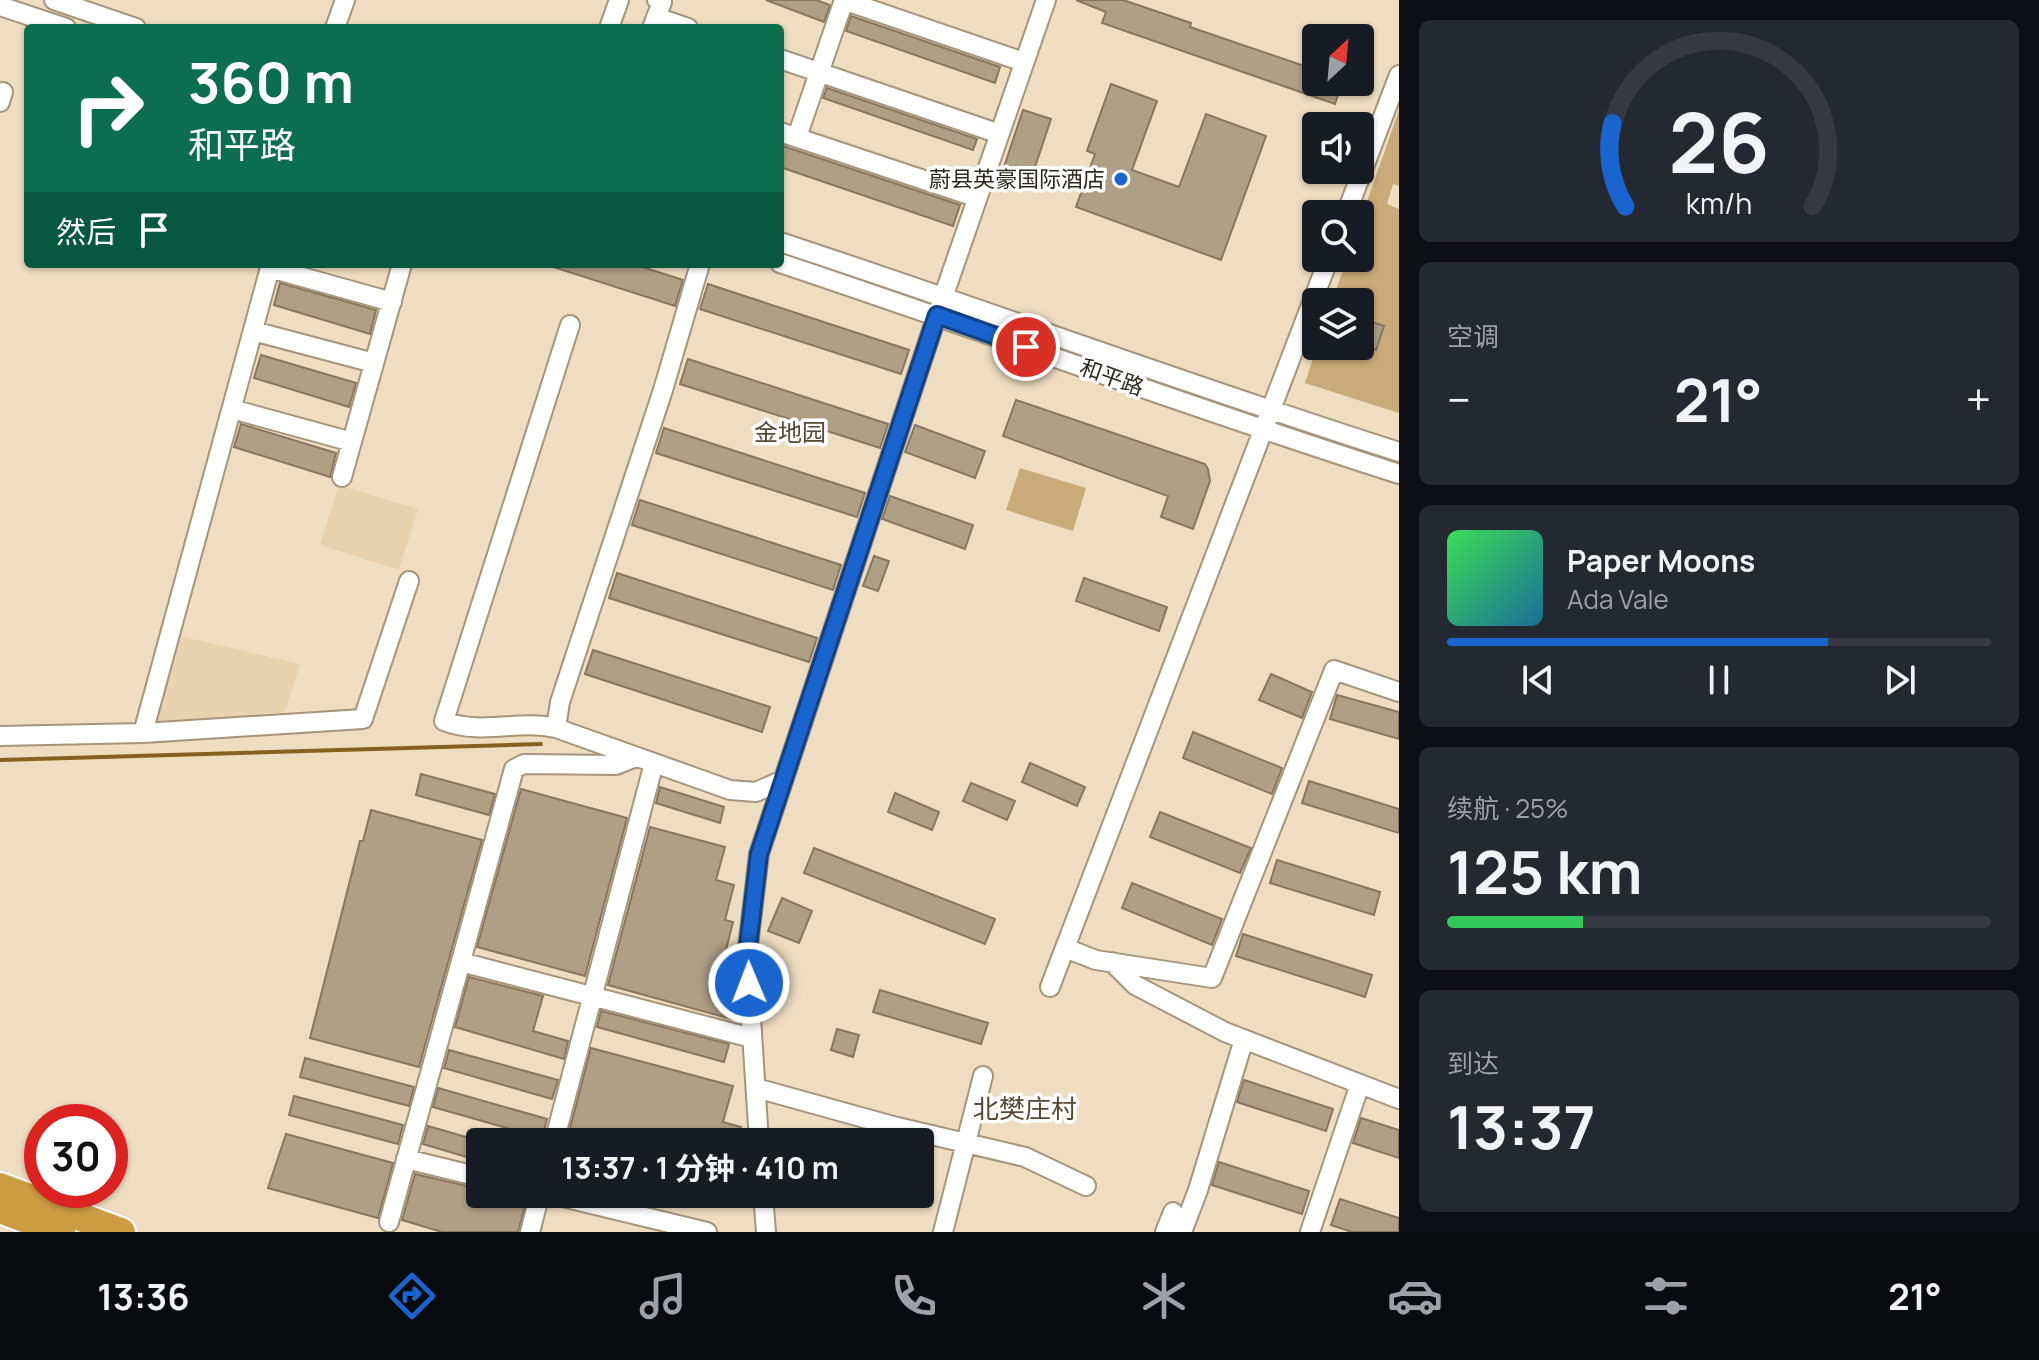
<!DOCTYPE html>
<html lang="zh">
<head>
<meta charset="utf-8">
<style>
  :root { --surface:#171b24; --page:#242831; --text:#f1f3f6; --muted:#9ea1a6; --line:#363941; --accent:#1a64cf }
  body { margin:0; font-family:Manrope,"Noto Sans SC",sans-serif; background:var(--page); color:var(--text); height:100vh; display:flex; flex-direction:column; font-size:30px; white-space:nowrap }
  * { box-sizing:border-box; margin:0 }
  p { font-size:26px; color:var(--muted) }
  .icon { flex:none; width:44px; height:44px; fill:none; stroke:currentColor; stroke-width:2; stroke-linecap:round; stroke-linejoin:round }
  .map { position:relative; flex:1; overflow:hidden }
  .details { display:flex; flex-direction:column; gap:20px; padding:20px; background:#0d0f14; width:640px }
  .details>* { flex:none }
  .hud { position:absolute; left:24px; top:24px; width:760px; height:244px; border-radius:8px; box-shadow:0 2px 6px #0004; background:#0b6e4f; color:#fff; overflow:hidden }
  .needle { width:52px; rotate:26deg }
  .controls { position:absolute; left:1302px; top:24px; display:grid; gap:16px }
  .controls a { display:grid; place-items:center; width:72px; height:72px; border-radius:8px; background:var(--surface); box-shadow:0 2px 6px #0004; font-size:40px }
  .speed { position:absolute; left:24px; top:1104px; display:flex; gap:16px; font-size:40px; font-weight:700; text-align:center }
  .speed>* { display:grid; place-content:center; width:104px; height:104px; border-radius:50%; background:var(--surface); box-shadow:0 2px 6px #0004; line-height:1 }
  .speed .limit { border:12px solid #d22; background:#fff; color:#111 }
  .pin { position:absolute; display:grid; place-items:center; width:68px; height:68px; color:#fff; margin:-34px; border:4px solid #fff; border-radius:50%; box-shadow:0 2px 8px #0007 }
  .me { position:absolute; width:88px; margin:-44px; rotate:359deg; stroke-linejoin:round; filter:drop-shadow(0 0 6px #0008) }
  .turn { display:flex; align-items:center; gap:28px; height:168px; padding:0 32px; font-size:36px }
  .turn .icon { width:104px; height:104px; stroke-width:2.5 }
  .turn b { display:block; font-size:56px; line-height:68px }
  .then { display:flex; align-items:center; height:76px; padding:0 32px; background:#0003; gap:16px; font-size:30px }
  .big { font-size:60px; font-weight:700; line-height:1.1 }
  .details .card { flex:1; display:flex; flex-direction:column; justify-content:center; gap:12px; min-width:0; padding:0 28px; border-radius:12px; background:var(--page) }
  .details .dial { align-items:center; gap:0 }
  .dial svg { height:208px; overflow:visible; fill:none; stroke:var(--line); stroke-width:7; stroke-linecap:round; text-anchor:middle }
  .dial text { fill:var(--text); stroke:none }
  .song { display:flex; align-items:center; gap:24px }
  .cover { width:96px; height:96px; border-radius:12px; background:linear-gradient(135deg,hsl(130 70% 55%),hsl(200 70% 35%)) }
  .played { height:8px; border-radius:4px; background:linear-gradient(90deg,var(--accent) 70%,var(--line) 70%) }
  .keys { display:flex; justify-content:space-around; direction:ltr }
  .heat { display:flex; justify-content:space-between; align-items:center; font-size:44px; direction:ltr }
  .charge { height:12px; border-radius:6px; background:linear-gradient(90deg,#34c759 25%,var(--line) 0) }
  .trip { position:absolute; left:466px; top:1128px; width:468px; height:80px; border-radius:8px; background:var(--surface); box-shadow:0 2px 6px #0004; font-weight:700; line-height:80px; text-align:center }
  .dock { display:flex; height:128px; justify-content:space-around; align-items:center; background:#090b0e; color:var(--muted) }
  .dock .icon { width:56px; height:56px }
  .dock .active { color:var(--accent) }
  .dock b { font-size:36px; color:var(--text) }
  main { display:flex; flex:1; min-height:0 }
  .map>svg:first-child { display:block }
  .built { fill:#e8d2b0 }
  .green { fill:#c9aa79 }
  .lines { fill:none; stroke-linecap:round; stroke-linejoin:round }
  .stream { stroke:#85621f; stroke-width:4 }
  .building { fill:#af9f85; stroke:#87775e; stroke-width:2 }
  .minor-casing { stroke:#a5957b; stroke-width:22 }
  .highway-casing { stroke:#fff; stroke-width:32 }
  .minor { stroke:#fff; stroke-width:18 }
  .highway { stroke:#ce9c43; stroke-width:28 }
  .route-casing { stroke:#114187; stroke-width:20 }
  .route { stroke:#1a64cf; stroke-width:14 }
  .poi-dot { fill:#1a64cf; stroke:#fff; stroke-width:3 }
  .labels { text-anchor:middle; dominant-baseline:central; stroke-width:7; stroke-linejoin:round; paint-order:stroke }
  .poi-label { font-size:22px; fill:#2d271c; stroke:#fff; text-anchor:end }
  .street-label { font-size:22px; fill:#2d271c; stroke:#fff }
  .neighbourhood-label { font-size:24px; fill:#574931; stroke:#fff }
  .quarter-label { font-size:26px; fill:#574931; stroke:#fff }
</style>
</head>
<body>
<main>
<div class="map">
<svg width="1399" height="1232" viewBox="0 0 1399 1232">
  <rect width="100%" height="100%" fill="#eeddc1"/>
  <!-- built -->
  <path class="built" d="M339,485L418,509L399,570L320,545Z
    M180,636L300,664L282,720L156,727Z"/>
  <!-- green -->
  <path class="green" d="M1399,110V186L1393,184L1387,204L1399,209V413L1305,383L1317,346H1360V302H1332L1347,258H1360V222Z
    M1020,468L1086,488L1073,531L1006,510Z"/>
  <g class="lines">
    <!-- stream -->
    <path class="stream" d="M0,760L541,744"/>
  </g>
  <!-- building -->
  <path class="building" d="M766,0H816L830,5L824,22Z
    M1076,0H1123L1191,23L1190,27L1316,70V82H1342L1335,104L1102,23L1106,12Z
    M851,16L1000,67L995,83L846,31Z
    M1111,84L1157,101L1132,170L1179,187L1206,114L1266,136L1221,260L1076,207L1095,154L1087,151Z
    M827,88L977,139L973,150L823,98Z
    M1023,110L1051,119L1029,185L1001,176Z
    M780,145L960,205L953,226L780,167Z
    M551,264H633L683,280L675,306L550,266Z
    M280,283L376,310L370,334L274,305Z
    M708,284L909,350L901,374L700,309Z
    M1360,318L1384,326L1376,350L1360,344Z
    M261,355L356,383L349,407L254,378Z
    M688,359L888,424L880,448L680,384Z
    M1016,400L1205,464L1208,469L1210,481L1193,529L1161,517L1168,496L1003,436Z
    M241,424L336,453L330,477L234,447Z
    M915,425L985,451L975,478L905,452Z
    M664,428L865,493L857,517L656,453Z
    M890,496L973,525L965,549L882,519Z
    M640,500L841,565L833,590L632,525Z
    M874,556L889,561L878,591L863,586Z
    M617,573L817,638L809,662L609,598Z
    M1084,578L1167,607L1159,631L1076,601Z
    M593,650L770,707L762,732L585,674Z
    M1271,674L1312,692L1302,718L1259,700Z
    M1337,695L1399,712V739L1330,719Z
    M1193,732L1282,768L1272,794L1183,758Z
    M1030,763L1085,787L1077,806L1022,782Z
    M421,774L495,794L489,815L416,795Z
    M1309,781L1399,809V833L1302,803Z
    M971,783L1015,801L1007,820L963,801Z
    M660,787L724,807L720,823L656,803Z
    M521,789L627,818L585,976L477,947Z
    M895,793L939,812L932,830L888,812Z
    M371,810L482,840L419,1067L310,1038L360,841H363Z
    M1160,812L1251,848L1240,873L1150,837Z
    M650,827L725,847L716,880L734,885L725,920L733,922L724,958L732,960L722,995L738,999L735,1020L608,985Z
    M814,848L995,919L985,944L804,873Z
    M1277,860L1380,892L1374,915L1270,883Z
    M1132,883L1222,919L1212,945L1122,908Z
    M782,898L812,911L799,943L768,931Z
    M1243,934L1372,975L1365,997L1236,956Z
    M469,977L543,996L533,1031L568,1041L564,1059L455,1027Z
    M880,990L988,1023L981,1044L873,1012Z
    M601,1011L729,1044L724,1062L597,1027Z
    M837,1029L859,1035L853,1057L831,1050Z
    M591,1048L733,1086L723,1122L741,1127L737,1142H723L696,1135L695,1142H576L567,1140Z
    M449,1050L558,1080L552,1099L444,1068Z
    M305,1058L414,1087L409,1106L300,1077Z
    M1244,1080L1333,1109L1326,1131L1237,1102Z
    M438,1088L547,1119L542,1138L433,1107Z
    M294,1096L403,1125L398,1144L289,1115Z
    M1361,1118L1399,1130V1158L1353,1143Z
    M428,1126L480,1141V1161L423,1144Z
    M286,1134L393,1163L378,1218L268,1188Z
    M1219,1162L1309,1191L1302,1214L1212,1185Z
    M415,1174L480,1189V1194H513L527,1198L518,1232H442L402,1220Z
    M1340,1199L1399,1218V1232H1352L1331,1225Z"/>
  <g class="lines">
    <!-- minor casing -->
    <g class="minor-casing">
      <path id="minor" d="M54,0L136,28
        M843,0L1015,59
        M0,6L66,28
        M656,17L688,28
        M335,28L345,0
        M609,28L619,0
        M652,28L662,2L657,0
        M780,59L991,131
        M0,102L3,92
        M780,132L969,195
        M797,137L844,0
        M1346,214L1399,75
        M780,242C987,310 1191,386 1399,452
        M780,263C987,332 1191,408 1399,474
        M270,268L392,302
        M570,325L444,721C483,736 518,719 556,728L560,702L663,390L700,264
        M253,331L374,363
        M232,409L352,442
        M342,477L402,264
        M556,728L730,790L756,792L783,780
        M143,733L363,719L409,581
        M0,736L143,733L271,264
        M1065,948L1096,960L1212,978L1334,670L1399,692
        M461,962L752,1038
        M1112,962L1135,985L1225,1032L1399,1099
        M1050,987L1329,258
        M756,1088L893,1126L1025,1157L1086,1186
        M554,1142L654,763
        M759,1142L747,955L759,854L937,315L1046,0
        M406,1159L480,1177
        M550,1194L707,1232
        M763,1194L766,1232
        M389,1222L514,769L524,764L616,765L636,757
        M530,1232L540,1194
        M943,1232L983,1076
        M1165,1232L1173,1212
        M1182,1232L1198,1190L1244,1039
        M1310,1232L1360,1084"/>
    </g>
    <!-- highway casing -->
    <g class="highway-casing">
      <path id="highway" d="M0,1187L121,1232
        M0,1209L61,1232"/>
    </g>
    <!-- minor -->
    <use href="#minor" class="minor"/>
    <!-- highway -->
    <use href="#highway" class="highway"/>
  </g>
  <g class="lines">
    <!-- route casing -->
    <g class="route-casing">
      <path id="route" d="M749,983L747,955L759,854L937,315L1026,347"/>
    </g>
    <!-- route -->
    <use href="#route" class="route"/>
  </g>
  <!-- markers -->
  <circle class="poi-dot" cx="1121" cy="179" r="8"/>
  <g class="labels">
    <!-- poi labels -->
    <g class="poi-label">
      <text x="1105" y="179">蔚县英豪国际酒店</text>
    </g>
    <!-- street labels -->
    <g class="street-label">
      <text transform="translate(1112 377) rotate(20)">和平路</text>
    </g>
    <!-- neighbourhood labels -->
    <g class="neighbourhood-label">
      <text x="790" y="431">金地园</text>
    </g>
    <!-- quarter labels -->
    <g class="quarter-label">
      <text x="1025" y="1108">北樊庄村</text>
    </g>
  </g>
</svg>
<div class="controls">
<a><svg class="needle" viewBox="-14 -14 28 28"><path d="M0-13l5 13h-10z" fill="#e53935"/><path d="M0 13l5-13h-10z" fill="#9ea1a6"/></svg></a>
<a><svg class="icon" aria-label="sound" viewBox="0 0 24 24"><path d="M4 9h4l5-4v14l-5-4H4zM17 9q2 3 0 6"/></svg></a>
<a><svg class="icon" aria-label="search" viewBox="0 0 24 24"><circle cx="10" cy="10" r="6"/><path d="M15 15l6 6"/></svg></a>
<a><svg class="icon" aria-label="layers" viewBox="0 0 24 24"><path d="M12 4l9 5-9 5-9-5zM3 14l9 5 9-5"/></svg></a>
</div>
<div class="speed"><div class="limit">30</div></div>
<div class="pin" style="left:1026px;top:347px;background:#d93025"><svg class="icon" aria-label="arrive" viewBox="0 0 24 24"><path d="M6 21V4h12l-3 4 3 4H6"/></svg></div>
<svg class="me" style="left:749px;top:983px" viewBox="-20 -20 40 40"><circle r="17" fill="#1a64cf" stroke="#fff" stroke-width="3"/><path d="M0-11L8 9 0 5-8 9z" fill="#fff"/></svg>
<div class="trip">13:37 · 1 分钟 · 410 m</div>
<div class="hud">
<div class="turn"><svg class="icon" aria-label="right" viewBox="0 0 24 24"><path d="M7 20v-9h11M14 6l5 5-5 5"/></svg><div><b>360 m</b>和平路</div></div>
<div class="then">然后<svg class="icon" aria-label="arrive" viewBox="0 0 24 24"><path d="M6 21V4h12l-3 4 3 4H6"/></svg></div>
</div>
</div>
<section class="details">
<div class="card dial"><svg viewBox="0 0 100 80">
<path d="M14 69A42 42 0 1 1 86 69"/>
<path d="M14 69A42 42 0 0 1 9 37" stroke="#1a64cf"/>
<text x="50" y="56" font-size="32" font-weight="700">26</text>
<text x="50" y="72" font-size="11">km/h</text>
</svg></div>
<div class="card"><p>空调</p>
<div class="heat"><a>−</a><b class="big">21°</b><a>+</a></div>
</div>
<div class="card">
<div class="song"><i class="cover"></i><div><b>Paper Moons</b><p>Ada Vale</p></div></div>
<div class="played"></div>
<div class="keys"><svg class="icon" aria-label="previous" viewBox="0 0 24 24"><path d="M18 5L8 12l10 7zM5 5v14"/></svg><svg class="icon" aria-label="pause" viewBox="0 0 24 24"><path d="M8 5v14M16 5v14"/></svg><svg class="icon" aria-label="next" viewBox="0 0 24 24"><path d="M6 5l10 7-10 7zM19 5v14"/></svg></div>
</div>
<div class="card"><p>续航 · 25%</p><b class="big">125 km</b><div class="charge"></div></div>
<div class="card"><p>到达</p><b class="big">13:37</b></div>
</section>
</main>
<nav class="dock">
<b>13:36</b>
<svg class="icon active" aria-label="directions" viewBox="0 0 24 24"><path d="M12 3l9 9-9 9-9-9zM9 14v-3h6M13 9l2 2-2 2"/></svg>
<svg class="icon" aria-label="music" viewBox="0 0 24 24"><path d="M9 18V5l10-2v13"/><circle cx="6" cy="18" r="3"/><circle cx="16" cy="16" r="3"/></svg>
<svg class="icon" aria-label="phone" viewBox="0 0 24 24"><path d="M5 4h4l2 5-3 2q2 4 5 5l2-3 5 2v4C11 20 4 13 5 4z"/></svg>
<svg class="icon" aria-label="climate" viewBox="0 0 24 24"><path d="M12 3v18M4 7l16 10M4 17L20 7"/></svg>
<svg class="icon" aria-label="car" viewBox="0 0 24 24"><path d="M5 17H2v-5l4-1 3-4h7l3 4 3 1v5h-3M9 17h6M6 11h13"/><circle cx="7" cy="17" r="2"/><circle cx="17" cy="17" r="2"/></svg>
<svg class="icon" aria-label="filters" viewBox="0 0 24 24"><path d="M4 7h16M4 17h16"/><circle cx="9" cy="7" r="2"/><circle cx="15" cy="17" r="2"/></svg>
<b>21°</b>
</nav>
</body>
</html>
